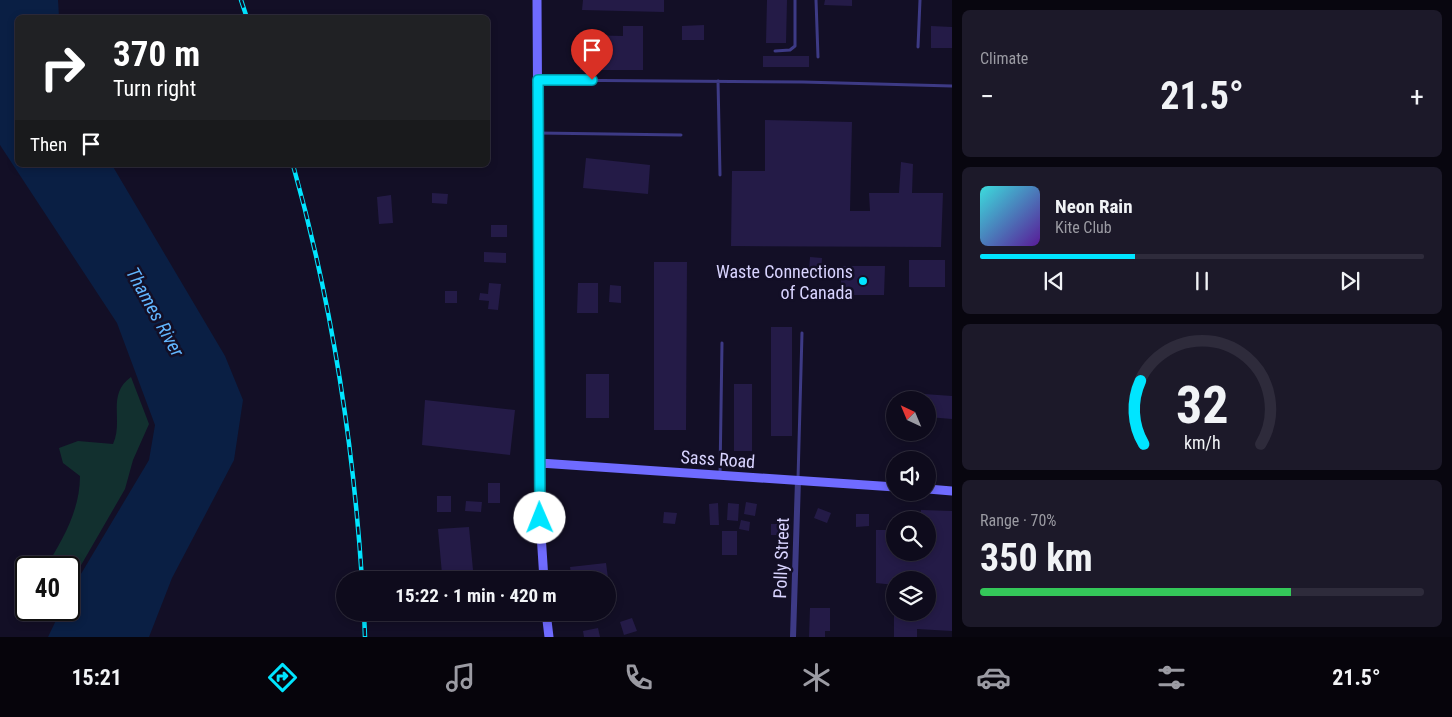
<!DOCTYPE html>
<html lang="en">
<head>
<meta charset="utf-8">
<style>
  :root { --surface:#0e0b1c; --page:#1c1929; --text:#f1f3f6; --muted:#9b9ba3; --line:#2e2b3b; --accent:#00e5ff }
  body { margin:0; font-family:"Roboto Condensed",sans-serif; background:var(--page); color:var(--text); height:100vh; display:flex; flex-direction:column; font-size:19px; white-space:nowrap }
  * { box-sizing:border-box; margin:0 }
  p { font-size:16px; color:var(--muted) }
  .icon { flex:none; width:28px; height:28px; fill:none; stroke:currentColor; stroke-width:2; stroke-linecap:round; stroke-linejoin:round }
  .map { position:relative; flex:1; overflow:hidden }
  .side { display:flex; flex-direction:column; gap:10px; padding:10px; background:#08060f; width:500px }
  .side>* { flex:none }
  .guide { position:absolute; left:15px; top:15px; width:475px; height:152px; border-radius:8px; box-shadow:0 2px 8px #0003,0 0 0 1px var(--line); background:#202124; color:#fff; overflow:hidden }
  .needle { width:32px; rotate:316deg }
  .tools { position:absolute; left:886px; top:391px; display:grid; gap:10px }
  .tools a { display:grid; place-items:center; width:50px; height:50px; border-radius:50%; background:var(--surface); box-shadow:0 2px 8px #0003,0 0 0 1px var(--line); font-size:25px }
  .speed { position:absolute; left:15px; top:556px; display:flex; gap:10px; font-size:25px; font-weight:700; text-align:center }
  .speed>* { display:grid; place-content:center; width:65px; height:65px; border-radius:50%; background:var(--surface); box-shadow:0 2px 8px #0003,0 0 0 1px var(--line); line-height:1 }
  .speed .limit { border:2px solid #111; border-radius:8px; background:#fff; color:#111 }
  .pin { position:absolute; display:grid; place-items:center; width:42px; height:42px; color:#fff; margin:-51px -21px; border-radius:50% 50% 50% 0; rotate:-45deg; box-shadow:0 0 5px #0007 }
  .pin .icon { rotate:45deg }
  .me { position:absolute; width:55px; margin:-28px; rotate:359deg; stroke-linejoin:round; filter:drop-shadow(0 0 4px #0008) }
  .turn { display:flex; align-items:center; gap:18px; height:105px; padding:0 15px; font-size:22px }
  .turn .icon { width:65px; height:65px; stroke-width:2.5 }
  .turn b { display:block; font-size:35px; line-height:42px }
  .then { display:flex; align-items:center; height:48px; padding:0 15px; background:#0003; gap:10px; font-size:19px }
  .big { font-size:38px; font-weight:700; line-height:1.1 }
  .side .widget { flex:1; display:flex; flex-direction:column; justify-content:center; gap:8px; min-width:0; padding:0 18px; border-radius:8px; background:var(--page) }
  .side .dial { align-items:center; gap:0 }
  .dial svg { height:130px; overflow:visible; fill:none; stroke:var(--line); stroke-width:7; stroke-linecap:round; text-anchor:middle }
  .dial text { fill:var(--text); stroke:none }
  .song { display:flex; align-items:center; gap:15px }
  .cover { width:60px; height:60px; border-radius:8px; background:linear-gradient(135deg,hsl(180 70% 55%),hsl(270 70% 35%)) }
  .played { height:5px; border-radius:2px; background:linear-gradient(90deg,var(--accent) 35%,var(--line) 35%) }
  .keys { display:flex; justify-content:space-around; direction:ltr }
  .heat { display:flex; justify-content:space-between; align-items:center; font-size:28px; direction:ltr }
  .charge { height:8px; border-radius:4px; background:linear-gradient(90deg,#34c759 70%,var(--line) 0) }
  .trip { position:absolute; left:336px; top:571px; width:280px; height:50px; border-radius:25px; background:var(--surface); box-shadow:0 2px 8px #0003,0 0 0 1px var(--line); font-weight:700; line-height:50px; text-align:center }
  .menu { display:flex; height:80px; justify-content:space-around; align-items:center; background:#06040b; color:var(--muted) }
  .menu .icon { width:35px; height:35px }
  .menu .current { color:var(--accent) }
  .menu b { font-size:22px; color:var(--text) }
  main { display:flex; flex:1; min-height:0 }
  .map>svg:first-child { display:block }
  .green { fill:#12302f }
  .water { fill:#0a1f44 }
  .building { fill:#241b47 }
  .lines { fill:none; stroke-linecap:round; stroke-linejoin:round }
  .lane { stroke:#3d3a85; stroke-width:3 }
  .street { stroke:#3d3a85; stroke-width:6 }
  .secondary { stroke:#6f6bff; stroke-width:9 }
  .rail-casing { stroke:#00e5ff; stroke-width:4.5 }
  .rail { stroke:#130f26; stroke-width:2.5; stroke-dasharray:8; stroke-linecap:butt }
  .route-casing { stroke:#0095a6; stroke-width:12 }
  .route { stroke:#00e5ff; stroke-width:9 }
  .poi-dot { fill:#00e5ff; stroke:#130f26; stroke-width:2 }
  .labels { text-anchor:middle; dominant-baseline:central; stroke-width:5; stroke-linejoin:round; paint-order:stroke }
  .poi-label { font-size:18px; fill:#d9d4ff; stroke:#130f26; text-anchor:end }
  .street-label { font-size:18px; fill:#d9d4ff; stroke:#130f26 }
  .water-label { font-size:19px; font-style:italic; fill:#62b6ff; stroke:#130f26 }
</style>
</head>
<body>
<main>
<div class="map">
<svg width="952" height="637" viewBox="0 0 952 637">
  <rect width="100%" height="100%" fill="#130f26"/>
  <!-- green -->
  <path class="green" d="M131,377L149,424L133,460L125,489L69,586V568L46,567C63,539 80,510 80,476L63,463L59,448L78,441L113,444C124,420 106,395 131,377Z"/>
  <!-- water -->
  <path class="water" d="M0,0H58L59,17L18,18V165H112L225,356L243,400L234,460L172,578L149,637H48L61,610H69V594L149,460L155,425L117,323L0,145Z"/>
  <!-- building -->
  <path class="building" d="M583,0H664V12L582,10Z
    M767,0H787L786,43H766Z
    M825,0H852V6L824,5Z
    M704,25V40H682V26Z
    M623,26H643V70H580L581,35L623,36Z
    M931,26L952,27V48H931Z
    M763,56H809V67H763Z
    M765,120L852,122L850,211H870L869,193H899L901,162L913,164L912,193H943L941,247L731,246L732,171H765Z
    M586,158L650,165L648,194L583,188Z
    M432,193L448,194L447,204L432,203Z
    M391,195L393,223L379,224L377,197Z
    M491,225H507V237H491Z
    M484,252L506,253V263L484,262Z
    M810,257L822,258L821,272L809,271Z
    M909,260H945V287H909Z
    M654,262H687L686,430H654Z
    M841,266H885L884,295H841Z
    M489,283L501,284L498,310L488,309L489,301L479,300L480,293L488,294Z
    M578,283H598V313H577Z
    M610,285L621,286V303L609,302Z
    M445,291H457V303H445Z
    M771,327H792V436H771Z
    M586,374H609V418H586Z
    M734,384H752V451H734Z
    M924,394L952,396V419L928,417V400H923Z
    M425,400L515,410L510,455L422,445Z
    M488,483H500V503H488Z
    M437,496H451V512H437Z
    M466,501L482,502L481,512L465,511Z
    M746,502L757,504L755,516L744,514Z
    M718,503L719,525H710L709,504Z
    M728,503L739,504L738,521L727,520Z
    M818,508L831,513L827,523L814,518Z
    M921,510L952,511V631L917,629V637H894V612H928V580H895V585L876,583V530H895V552H928V520H920Z
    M664,512L677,513L675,524L663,523Z
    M856,514H869V526L856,527Z
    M741,520L750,522L749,531L739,529Z
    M771,524H781V535H771Z
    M469,527L473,570L442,574L438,529Z
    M722,531H737V555H722Z
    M606,563L608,578L572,580L570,567Z
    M810,608H830V631H825V637H809Z
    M632,618L637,631L624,635L620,622Z
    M598,628L600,637H584L583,631Z"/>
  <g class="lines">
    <!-- lane -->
    <path class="lane" d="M816,0L818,57
      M918,47L920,0
      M775,51L790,50L795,46V0
      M538,80L803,82L952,86
      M718,81L720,175
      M538,133L681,135
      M720,475L722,343
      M798,479L802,333"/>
    <!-- street -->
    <path class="street" d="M793,637L798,480"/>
    <!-- secondary -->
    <path class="secondary" d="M537,0L540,518L544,580
      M540,463L895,487
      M928,489L952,491
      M546,612L549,637"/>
    <!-- rail casing -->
    <g class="rail-casing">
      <path id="rail" d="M241,0L247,18
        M293,165C331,300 353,440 362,580
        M364,612L365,637"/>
    </g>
    <!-- rail -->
    <use href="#rail" class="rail"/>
  </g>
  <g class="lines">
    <!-- route casing -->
    <g class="route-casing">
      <path id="route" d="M540,518L538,80H592"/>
    </g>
    <!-- route -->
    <use href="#route" class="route"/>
  </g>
  <!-- markers -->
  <circle class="poi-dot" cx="863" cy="281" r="5"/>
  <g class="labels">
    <!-- poi labels -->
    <g class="poi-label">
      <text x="853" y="271">Waste Connections<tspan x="853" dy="21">of Canada</tspan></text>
    </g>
    <!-- street labels -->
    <g class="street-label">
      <text transform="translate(718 459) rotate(4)">Sass Road</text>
      <text transform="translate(781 558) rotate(-88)">Polly Street</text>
    </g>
    <!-- water labels -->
    <g class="water-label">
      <text transform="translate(155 312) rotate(61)">Thames River</text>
    </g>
  </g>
</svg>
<div class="tools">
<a><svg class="needle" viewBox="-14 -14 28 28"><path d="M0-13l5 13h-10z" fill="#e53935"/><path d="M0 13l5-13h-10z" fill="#9b9ba3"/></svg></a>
<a><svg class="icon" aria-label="sound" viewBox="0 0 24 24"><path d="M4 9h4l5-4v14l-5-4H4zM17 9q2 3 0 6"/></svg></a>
<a><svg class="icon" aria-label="search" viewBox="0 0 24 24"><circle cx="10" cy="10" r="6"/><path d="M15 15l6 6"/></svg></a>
<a><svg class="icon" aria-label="layers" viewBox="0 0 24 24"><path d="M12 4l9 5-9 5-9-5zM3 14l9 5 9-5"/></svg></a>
</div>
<div class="speed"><div class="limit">40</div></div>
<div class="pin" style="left:592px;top:80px;background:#d93025"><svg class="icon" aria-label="arrive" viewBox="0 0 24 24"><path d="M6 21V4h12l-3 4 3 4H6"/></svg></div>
<svg class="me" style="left:540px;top:518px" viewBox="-20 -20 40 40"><circle r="19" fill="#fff"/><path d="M0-13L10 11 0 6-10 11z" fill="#00e5ff"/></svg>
<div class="trip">15:22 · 1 min · 420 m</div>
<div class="guide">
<div class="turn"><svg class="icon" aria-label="right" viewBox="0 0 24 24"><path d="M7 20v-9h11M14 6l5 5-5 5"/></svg><div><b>370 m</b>Turn right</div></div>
<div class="then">Then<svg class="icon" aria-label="arrive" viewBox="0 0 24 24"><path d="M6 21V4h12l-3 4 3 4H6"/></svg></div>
</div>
</div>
<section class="side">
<div class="widget"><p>Climate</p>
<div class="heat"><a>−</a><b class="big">21.5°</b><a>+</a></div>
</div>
<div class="widget">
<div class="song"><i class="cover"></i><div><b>Neon Rain</b><p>Kite Club</p></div></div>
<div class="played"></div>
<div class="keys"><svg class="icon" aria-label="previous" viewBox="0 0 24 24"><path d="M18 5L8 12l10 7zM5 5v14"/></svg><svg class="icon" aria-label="pause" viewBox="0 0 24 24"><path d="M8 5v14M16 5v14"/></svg><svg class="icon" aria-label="next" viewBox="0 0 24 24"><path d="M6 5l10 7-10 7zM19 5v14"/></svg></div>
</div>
<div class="widget dial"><svg viewBox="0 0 100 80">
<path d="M14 69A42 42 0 1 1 86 69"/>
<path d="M14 69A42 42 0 0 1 12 30" stroke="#00e5ff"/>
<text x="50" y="56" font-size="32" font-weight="700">32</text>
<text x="50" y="72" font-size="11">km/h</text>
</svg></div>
<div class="widget"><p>Range · 70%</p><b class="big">350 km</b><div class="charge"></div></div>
</section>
</main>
<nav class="menu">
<b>15:21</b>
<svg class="icon current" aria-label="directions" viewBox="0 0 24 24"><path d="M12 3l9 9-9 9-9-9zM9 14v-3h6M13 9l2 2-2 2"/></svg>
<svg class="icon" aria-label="music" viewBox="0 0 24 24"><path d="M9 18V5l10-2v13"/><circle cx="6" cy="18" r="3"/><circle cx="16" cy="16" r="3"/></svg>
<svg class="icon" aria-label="phone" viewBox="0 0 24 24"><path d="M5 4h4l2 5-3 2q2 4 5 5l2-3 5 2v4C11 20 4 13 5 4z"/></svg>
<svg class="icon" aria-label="climate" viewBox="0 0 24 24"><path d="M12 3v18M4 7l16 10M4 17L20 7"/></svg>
<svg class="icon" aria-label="car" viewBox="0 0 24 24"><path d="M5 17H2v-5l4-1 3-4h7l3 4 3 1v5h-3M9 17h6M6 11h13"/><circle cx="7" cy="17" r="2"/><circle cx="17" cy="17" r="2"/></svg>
<svg class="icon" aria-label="filters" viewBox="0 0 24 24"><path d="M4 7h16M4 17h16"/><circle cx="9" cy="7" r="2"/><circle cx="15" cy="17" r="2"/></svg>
<b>21.5°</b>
</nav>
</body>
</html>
